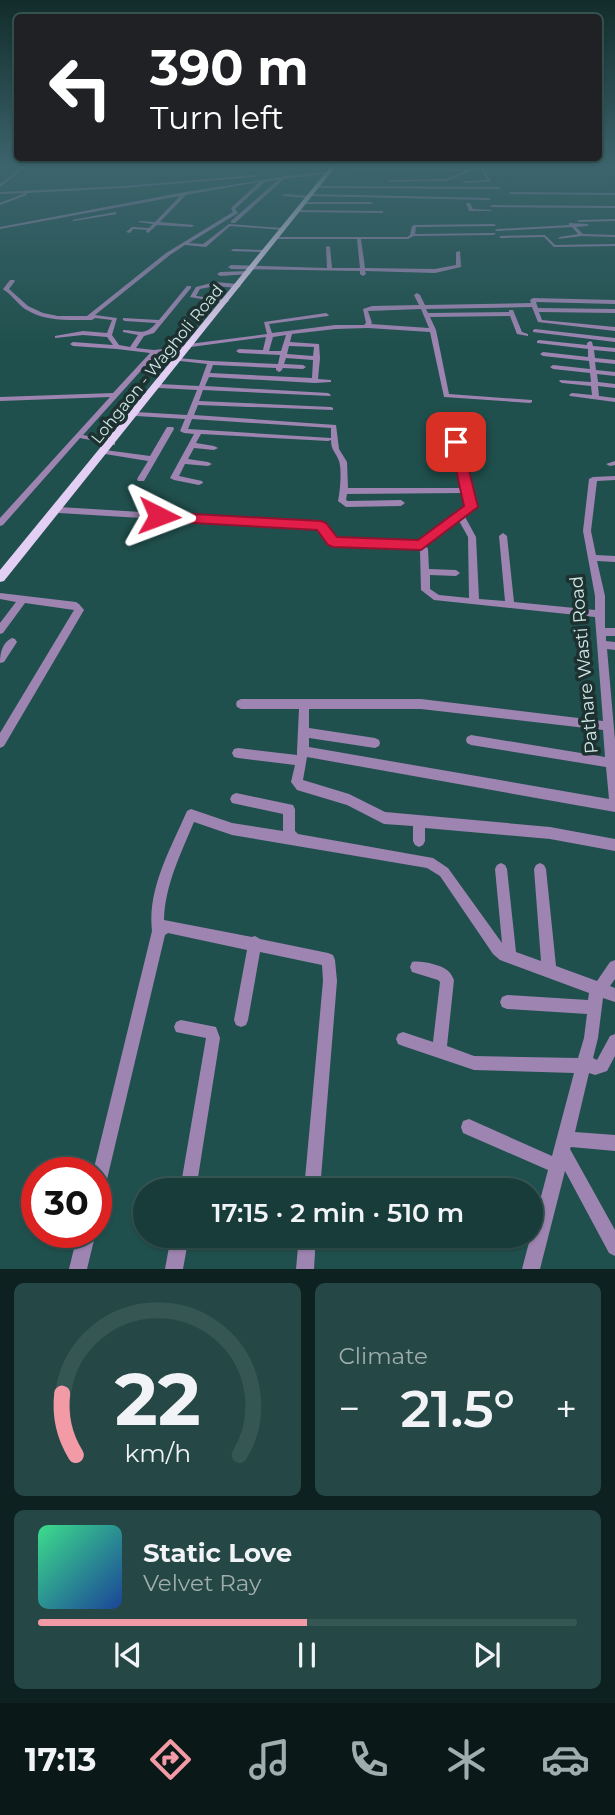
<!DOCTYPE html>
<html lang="en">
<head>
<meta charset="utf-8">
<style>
  :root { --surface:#183c3a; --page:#254745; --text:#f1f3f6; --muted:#9fadaf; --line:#365654; --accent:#f39aa7 }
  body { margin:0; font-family:Montserrat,sans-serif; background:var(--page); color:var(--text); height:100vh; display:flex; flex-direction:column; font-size:26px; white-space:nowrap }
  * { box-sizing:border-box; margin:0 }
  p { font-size:23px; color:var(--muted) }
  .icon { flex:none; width:38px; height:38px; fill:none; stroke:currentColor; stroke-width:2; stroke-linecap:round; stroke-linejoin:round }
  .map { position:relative; height:1269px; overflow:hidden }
  .sheet { display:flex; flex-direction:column; gap:14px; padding:14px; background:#0d2120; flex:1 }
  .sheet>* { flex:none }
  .banner { position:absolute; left:14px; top:14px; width:588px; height:147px; border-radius:7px; box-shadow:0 2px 5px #0004,0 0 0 2px var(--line); background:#202124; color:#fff; overflow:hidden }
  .speed { position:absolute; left:21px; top:1157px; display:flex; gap:14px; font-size:35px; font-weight:700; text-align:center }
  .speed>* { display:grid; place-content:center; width:91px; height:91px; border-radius:50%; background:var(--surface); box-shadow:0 2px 5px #0004,0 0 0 2px var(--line); line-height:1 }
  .speed .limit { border:10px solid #d22; background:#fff; color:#111 }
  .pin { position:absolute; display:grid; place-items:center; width:60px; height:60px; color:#fff; margin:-30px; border-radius:14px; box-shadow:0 4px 10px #0006 }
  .me { position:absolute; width:77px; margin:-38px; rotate:93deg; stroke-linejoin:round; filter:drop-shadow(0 0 5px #0008) }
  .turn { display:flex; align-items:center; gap:24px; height:147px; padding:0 21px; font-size:32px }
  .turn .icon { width:91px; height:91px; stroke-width:2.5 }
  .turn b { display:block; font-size:49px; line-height:60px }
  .big { font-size:52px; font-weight:600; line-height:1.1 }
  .sheet .card { flex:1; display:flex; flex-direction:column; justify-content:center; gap:10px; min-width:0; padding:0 24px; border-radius:10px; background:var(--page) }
  .sheet .dial { align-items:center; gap:0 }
  .dial svg { height:182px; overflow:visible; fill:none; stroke:var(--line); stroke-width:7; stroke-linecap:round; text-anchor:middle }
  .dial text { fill:var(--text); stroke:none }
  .song { display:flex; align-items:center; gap:21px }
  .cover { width:84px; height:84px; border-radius:10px; background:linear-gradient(135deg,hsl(150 70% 55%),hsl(220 70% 35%)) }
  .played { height:7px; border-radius:4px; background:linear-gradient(90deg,var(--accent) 50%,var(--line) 50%) }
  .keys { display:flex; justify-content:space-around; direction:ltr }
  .heat { display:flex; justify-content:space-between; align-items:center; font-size:38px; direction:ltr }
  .sheet .tiles { flex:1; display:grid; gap:14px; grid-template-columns:1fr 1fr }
  .card:last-child { grid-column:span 2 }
  .trip { position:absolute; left:133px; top:1178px; width:410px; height:70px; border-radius:35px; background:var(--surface); box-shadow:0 2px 5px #0004,0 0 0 2px var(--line); font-weight:600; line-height:70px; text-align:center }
  .menu { display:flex; height:112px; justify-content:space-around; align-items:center; background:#0a1817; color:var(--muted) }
  .menu .icon { width:49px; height:49px }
  .menu .selected { color:var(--accent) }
  .menu b { font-size:32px; color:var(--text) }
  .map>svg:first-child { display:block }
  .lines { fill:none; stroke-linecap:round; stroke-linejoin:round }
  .minor { fill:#9e84b1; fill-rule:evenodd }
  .major { fill:#e3cff3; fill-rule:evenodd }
  .route { fill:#e11d48; stroke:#92132f; stroke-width:2 }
  .labels { text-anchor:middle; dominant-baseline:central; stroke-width:7; stroke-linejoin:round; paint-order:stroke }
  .far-street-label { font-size:16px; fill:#cfe8e6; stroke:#1d3130 }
  .street-label { font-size:18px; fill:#cfe8e6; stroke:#1d3130 }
</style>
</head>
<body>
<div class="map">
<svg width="615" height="1269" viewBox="0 0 615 1269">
  <rect width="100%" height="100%" fill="#20504d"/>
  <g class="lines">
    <!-- minor -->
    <path class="minor" d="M0,166H5L0,169Z
      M22,166H27L0,187V184Z
      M477,166H483L447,181L389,182L388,180L446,179L465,171L331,168L469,169Z
      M600,166H615V168L602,167Z
      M483,167L491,182L463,183L464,181L487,180L481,168Z
      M329,171L330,173L284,179L235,223H231V221L278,180L265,182L235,209L238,213L189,243L203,244L229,224L282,228L284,230L230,226L206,247L185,245L170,255L95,315L117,318L112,335L119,345L130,347L138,335L123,332V330C138,330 145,337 156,323L125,321L123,320V318L159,320L187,286H191V288L154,333L144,336L136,348L154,350L188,346L191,348L188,350L156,354L83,435L115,441V445L80,438L3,525L0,526V518L110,397L0,401V397L113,393L150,353L117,349L73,346L70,344L73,342L113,345L107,337L83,335L55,338V336L83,331L107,333L112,320L95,318L92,320C70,320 45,322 25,309C17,303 12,295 4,290L3,289L10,280H14L15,281L9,289L28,306L43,313L58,316H87L166,253L233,212L231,208L259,182L186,195L160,222L194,225L192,227L157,225L148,233L146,232L147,230L133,229L130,233L126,232L132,227L149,228L153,224L138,222L140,221L155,222L180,196L0,229V227L185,192L282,177L285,175L287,176Z
      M254,175L255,177L123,188L27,193V195L0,205V203L25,193L0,194V192L123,186Z
      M316,186L499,187L501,188L499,189L315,188Z
      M510,192L615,193V195L509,194Z
      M284,194L309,196L310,194L489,198L491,199L489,200L310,196L308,198L283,196Z
      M304,202H371L373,203L371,204H302Z
      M466,203H470L473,209L492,210L490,211H469Z
      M492,205L615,206V208L490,207Z
      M297,210L382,211L384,212L382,213L295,212Z
      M115,212L117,214L74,221L72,220Z
      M615,219V221L579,222L577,221L579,220Z
      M569,223L588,224V226L576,227L583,234L615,235V237L582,236L558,239L560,237L578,234L572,227L497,231L495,230L497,229L569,225Z
      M494,224L496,226L416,227L415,234L496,233L494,235L414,236L408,239H361L365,268L435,269L456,265V252L460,251L461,267L435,273L365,271L366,274L363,276L360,274V271L231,269L228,267L231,265L327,268L326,247L328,246L330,247L332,268H360L357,239H272L274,237H407L410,235L412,226L414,225Z
      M545,235L555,245L615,244V246L554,247L544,237L501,238L499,237L501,236Z
      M233,249L265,250L267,251L265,252L231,251Z
      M248,271L251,273L250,274L220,276L217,274L220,272Z
      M215,282L238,284L241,286L238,288L215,286L200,289L196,296L228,300L229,301L226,303L190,297L196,287Z
      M417,293L420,295L425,305L531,303L530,300L533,298L615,300V304L536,302L538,308L615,309V313L539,312L542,320L615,327V331L538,322L532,307L426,309L428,313L509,312V310H513L522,332L528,334V336L517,334L510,316L430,317L436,330L449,394L532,400V402L530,403L444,397L430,332L368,328L335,329L292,334L290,342L319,344L320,358L318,379L331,380V382L315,383L209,377L205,386L328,393L331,395L330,396L203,390L199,401L331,407L333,408V410L198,405L194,415L336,425L339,449L347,462L348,488H463L452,442L453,440H459L475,507L464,515L476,537L479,599L505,601L499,536L503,533L507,536L514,602L595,610V596L583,531L589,479L593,477L615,476V480L597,481L591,531L596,555L615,556V562L597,561L605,596V628H615V636H606V641L615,642V650L607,649L615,740V812L307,757L303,780L349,794L385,812L550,827L615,839V851L550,839L425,828V841L423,845L419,847L415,845L413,841V826L384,824L347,805L297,790L291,782L295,765L238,758L234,757L232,753L234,749L238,748L297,755V751L299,709H241L237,707L236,704L237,701L241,699H421L603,721L595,617L434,600L421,590L420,550L416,547L333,545L330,544L319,529L59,513L55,510L59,507L321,523L324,524L335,539L420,542L446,519L467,506L464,493L347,494L346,500L348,501L401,500L405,503L401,506L346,507L338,501C340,492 342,470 339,461C336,452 331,451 331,440L328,441L201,434L196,443L214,446L218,448L214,450L194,448L188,459L208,462L212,464L208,466L185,464L179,476L202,481L203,483L199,485L174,480L170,478L194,434L184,433L180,431L185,419L136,416L133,414L136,412L187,415L197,390L159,388L156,386L159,384L199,386L207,364L180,361L177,359L178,358L211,361L278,364L280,355L239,353L236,351L239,349L263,350L266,337L191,347L188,345L189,344L267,334L264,322L326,313L329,315L328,316L269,324L272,333L335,325H364L366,323L363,309L372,306L419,305L414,295ZM421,309L429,328L371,324L372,323L368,311ZM286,335L281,351H269L273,337ZM289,346L314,347L313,356L287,354ZM286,358L313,360L312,378L210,373L213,365L276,368V370L279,372L281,371L283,368L303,369L306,367L303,365L284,364ZM192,419L331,428V438L188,429ZM458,519L468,537L469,598L439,595L430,589V575L456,576L460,573L456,570L429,569L428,549L426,546ZM309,709H421L603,730L605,757L471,735L467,737L466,740L467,743L471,745L606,767L609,799L309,747V738L375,748L379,746L380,743L379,740L375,738L309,728Z
      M535,329L615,338V342L533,332V330Z
      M539,340L587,345V343L590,341L592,342L593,346L615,348V352L594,350L595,358L615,360V364L595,362L596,370L615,372V376L597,374L598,382L615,384V388L598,386L599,396L615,398V402L570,396L569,395L572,393L592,395L591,386L562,383L559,381L560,380L591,382L590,373L553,369L550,367L553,365L590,369L589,361L543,356L540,354L543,352L588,357V349L537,343V341Z
      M167,427H173L174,429L144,481H138L137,479L148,461L105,454L101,452L105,450L150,456Z
      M615,461V465L610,466L606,464Z
      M0,593L76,602L79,604L84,610L4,746L0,748V733L74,610L25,603L3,633L0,634V623L16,602L0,599Z
      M12,638L15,639L17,642L4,662L0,663C0,653 2,643 12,638Z
      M236,793L293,805L295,809V831L298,834L433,858L448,868L502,943L495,869L497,865L501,863L505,865L507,869L516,952L541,961L534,869L536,865L540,863L544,865L546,869L556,966L597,981L610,962L615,960V979L610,986L615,988V1002L603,998L598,1038L593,1058L597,1060L610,1036L615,1034V1056L607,1071L595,1075L589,1073L575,1132L615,1135V1151L571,1147L570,1149L615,1230V1256L609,1253L565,1171L540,1269H522L548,1170L463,1133L461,1127L463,1121L469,1119L552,1156L574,1073L474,1070L403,1046L398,1044L396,1039L398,1034L403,1032L433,1042L440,982L438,980L412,972L410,967L412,962C420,960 441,965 447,970C451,973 452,976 454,980L447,1046L474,1056L578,1058L584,1038L587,1014L507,1009L502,1007L500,1002L502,997L507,995L588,1000L589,993L500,960L493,954L440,876L427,868L232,835L194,822C181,853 165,885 164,920L252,937L255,936L260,939L328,953L333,955L335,960L337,981L320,1190H304L323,981L322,965L260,952L248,1020L246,1025L241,1027L236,1025L234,1020L247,950L168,933L165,935L104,1192L102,1198L96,1200V1172H93L152,931C147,889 171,848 187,811L191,809L232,823L283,831V814L232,803L230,799L232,795Z
      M181,1020L216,1027L220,1038L196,1190H180L206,1038L176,1032L174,1027L176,1022Z
      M430,1180L442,1184L444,1190H423L422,1188L424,1182Z
      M78,1232H96L87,1269H69Z
      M171,1236H189L183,1269H165Z
      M299,1236H316L314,1269H296Z"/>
    <!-- major -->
    <path class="major" d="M331,166H336L4,581L0,582V570Z"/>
  </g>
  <!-- sky -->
  <linearGradient id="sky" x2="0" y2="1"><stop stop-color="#122c2a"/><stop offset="0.48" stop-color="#3c646d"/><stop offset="1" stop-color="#3c646d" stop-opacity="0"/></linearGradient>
  <rect width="615" height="344" fill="url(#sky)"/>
  <!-- route -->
  <path class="route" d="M456,438L462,442L478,507L421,550L333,547L328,545L317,530L159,521L153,516L159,512L321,521L326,523L337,537L418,540L464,506L450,442Z"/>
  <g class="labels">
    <!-- far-street labels -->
    <g class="far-street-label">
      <text transform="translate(157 364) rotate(-51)">Lohgaon - Wagholi Road</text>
    </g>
    <!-- street labels -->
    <g class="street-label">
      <text transform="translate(584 665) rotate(-95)">Pathare Wasti Road</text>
    </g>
  </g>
</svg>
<div class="speed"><div class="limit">30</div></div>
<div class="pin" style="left:456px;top:442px;background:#d93025"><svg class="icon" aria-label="arrive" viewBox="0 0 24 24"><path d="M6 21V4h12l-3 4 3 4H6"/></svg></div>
<svg class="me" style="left:159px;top:516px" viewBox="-20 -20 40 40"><path d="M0-17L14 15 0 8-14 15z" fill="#e11d48" stroke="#fff" stroke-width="4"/></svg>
<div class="trip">17:15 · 2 min · 510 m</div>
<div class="banner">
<div class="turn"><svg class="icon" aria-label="left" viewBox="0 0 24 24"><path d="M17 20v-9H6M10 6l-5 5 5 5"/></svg><div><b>390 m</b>Turn left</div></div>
</div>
</div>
<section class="sheet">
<div class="tiles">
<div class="card dial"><svg viewBox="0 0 100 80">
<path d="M14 69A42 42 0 1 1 86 69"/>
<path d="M14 69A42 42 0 0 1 8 42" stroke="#f39aa7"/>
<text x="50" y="56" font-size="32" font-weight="700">22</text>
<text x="50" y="72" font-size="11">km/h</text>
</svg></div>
<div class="card"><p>Climate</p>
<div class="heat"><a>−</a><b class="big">21.5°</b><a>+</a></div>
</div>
<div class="card">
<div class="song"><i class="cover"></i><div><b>Static Love</b><p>Velvet Ray</p></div></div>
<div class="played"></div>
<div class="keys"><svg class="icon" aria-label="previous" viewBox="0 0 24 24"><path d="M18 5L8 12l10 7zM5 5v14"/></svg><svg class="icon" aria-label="pause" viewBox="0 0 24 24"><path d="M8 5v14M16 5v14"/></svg><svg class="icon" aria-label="next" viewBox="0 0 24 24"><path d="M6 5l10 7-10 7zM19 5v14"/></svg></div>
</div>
</div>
</section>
<nav class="menu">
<b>17:13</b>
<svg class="icon selected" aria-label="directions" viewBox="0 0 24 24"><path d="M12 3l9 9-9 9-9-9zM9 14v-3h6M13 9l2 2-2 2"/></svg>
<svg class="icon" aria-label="music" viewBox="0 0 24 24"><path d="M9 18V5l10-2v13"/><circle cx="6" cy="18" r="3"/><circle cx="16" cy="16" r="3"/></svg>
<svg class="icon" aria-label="phone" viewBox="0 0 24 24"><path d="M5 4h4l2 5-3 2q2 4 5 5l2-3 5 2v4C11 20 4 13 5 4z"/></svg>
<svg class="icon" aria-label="climate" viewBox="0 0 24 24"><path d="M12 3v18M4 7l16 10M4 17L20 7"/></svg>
<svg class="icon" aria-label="car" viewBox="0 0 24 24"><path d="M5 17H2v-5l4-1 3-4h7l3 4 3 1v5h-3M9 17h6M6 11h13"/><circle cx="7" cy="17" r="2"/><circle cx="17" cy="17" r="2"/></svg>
</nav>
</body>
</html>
